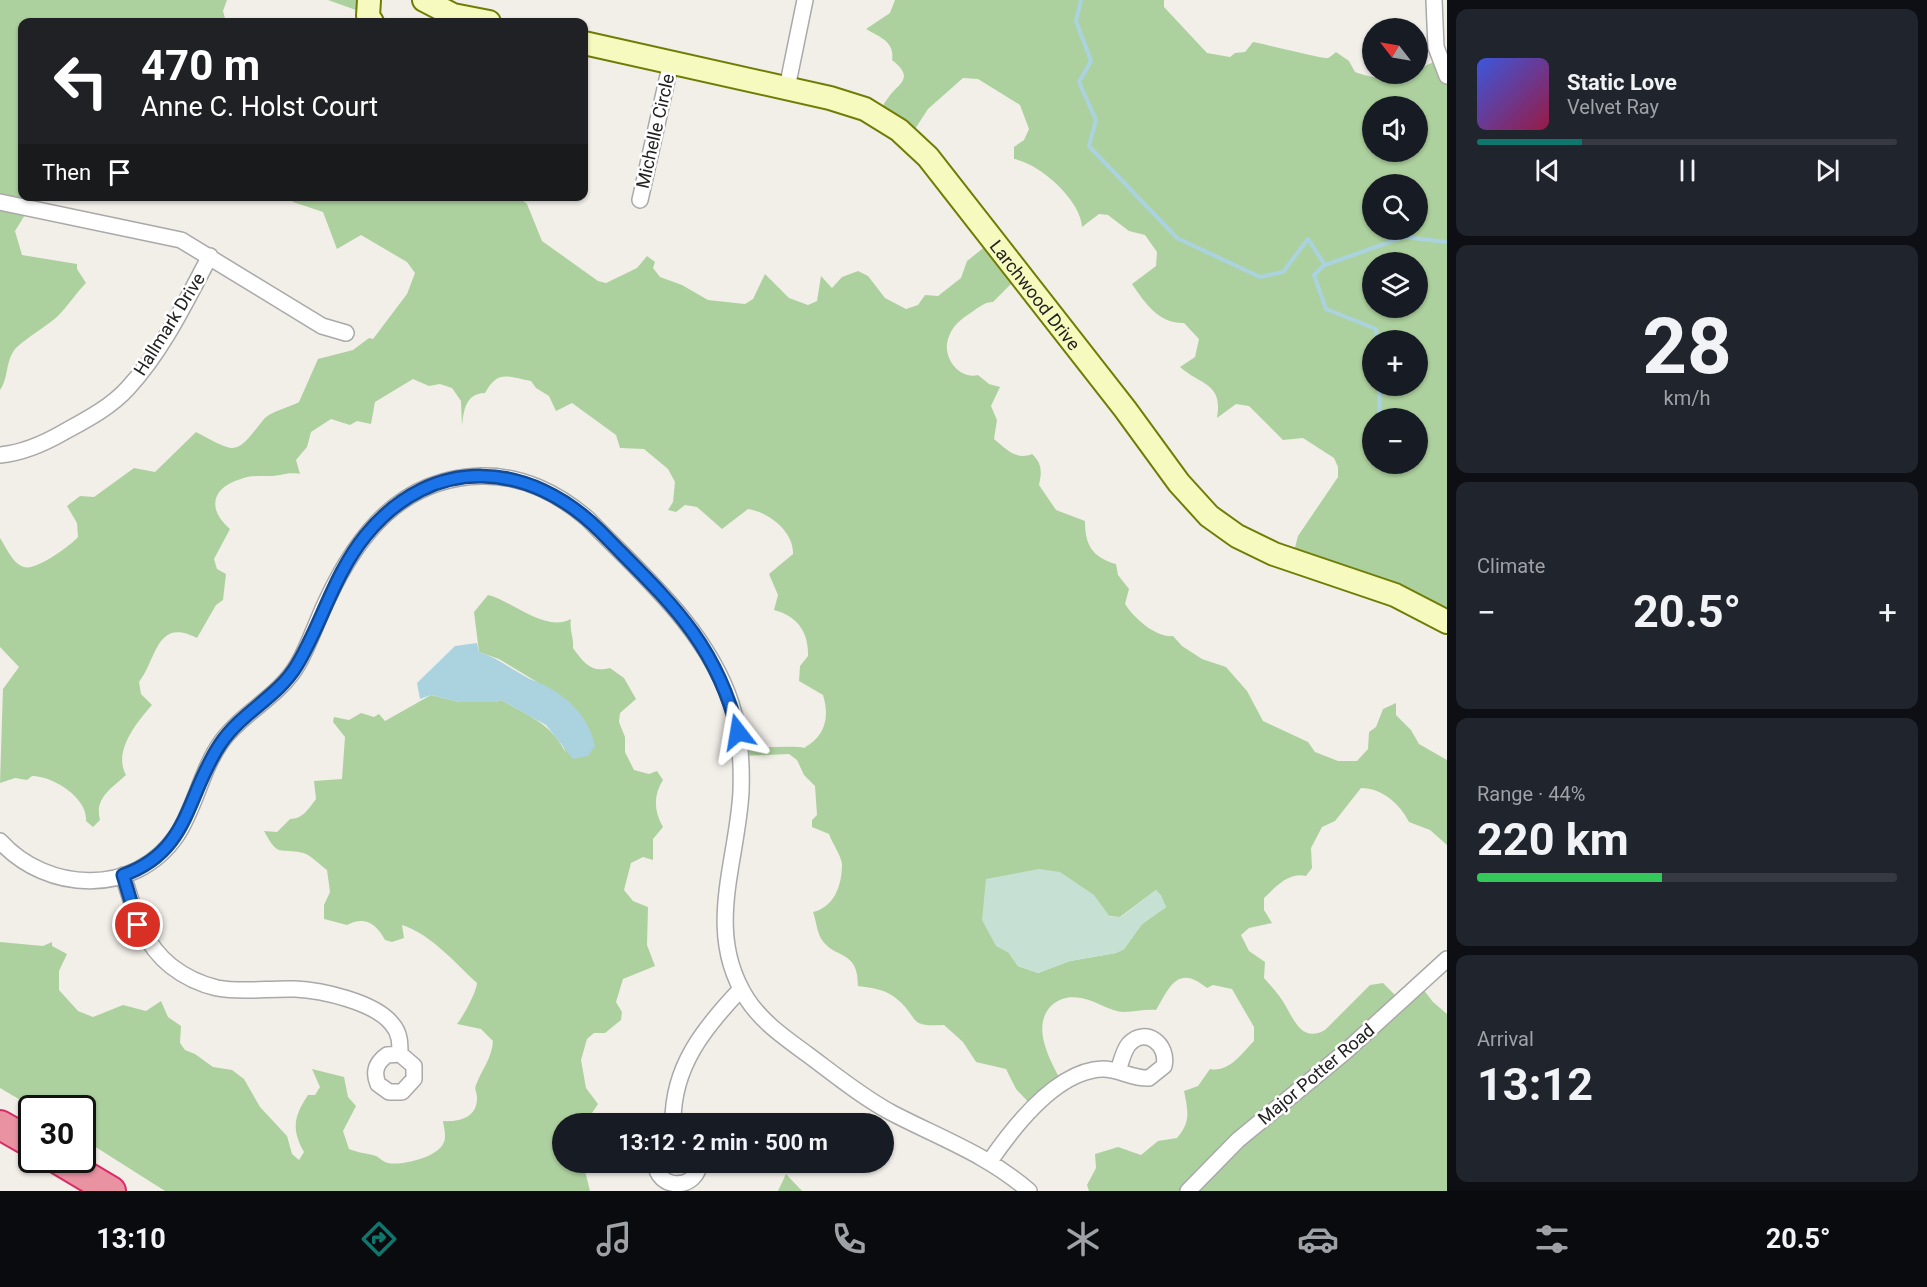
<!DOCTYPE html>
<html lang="en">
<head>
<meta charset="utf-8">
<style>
  :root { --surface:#171b24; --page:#20242c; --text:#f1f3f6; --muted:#9ea1a6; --line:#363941; --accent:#0f766e }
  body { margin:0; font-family:Roboto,sans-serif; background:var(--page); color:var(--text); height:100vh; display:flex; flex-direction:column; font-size:22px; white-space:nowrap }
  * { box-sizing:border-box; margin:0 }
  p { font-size:20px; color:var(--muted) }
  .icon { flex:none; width:33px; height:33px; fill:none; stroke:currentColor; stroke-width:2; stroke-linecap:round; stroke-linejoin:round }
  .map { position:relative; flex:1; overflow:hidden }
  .sheet { display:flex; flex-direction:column; gap:9px; padding:9px; background:#0d0f14; width:480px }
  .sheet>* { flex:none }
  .hud { position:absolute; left:18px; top:18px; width:570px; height:183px; border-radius:12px; box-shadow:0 2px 4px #0004; background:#202124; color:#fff; overflow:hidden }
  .needle { width:39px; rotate:301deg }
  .fabs { position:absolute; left:1362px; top:18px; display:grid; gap:12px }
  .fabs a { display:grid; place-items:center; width:66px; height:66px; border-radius:50%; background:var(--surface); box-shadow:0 2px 4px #0004; font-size:30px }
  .speed { position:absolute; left:18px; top:1095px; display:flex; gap:12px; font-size:30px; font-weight:700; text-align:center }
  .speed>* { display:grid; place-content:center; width:78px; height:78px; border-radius:50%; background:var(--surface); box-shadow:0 2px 4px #0004; line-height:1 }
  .speed .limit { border:3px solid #111; border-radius:9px; background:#fff; color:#111 }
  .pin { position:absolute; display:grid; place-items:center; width:51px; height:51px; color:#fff; margin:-26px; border:3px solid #fff; border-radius:50%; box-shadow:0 2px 6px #0007 }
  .me { position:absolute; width:66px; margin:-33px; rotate:346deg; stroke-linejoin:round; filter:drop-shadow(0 0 4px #0008) }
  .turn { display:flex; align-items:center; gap:21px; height:126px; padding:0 24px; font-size:27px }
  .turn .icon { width:78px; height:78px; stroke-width:2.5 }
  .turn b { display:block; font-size:42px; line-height:51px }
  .then { display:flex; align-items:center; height:57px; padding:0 24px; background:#0003; gap:12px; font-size:22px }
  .big { font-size:45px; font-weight:700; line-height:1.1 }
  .sheet .widget { flex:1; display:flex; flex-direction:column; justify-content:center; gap:9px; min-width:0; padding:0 21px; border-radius:12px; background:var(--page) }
  .sheet .dial { align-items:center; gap:0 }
  .dial b { font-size:78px; line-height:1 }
  .song { display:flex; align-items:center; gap:18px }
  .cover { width:72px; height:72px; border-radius:9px; background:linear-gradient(135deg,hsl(230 70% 55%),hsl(340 70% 35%)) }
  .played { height:6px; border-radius:3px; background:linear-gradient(90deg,var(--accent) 25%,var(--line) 25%) }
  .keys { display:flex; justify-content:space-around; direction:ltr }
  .heat { display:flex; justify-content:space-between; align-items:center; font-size:33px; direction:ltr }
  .charge { height:9px; border-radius:4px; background:linear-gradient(90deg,#34c759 44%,var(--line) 0) }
  .trip { position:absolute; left:552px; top:1113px; width:342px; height:60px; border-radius:30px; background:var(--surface); box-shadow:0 2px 4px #0004; font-weight:700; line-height:60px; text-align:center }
  .menu { display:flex; height:96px; justify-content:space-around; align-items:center; background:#090b0e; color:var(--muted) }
  .menu .icon { width:42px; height:42px }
  .menu .current { color:var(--accent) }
  .menu b { font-size:27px; color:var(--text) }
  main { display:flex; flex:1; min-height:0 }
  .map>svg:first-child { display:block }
  .forest { fill:#add19e; fill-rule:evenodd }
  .wetland { fill:#c6e0d4 }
  .water { fill:#aad3df }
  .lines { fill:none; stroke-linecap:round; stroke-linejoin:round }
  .stream { stroke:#aad3df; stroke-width:4 }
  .street-casing { stroke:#a9a9a9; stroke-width:18 }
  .secondary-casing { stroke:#707d05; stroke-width:26 }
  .highway-casing { stroke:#dc2a67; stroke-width:32 }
  .street { stroke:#fff; stroke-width:15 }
  .secondary { stroke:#f7fabf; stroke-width:22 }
  .highway { stroke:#e892a2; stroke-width:28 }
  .route-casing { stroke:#114b97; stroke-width:15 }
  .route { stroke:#1a73e8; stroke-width:10 }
  .labels { text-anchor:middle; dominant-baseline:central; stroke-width:5; stroke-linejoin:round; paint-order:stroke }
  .street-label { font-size:18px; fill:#222; stroke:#fff }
</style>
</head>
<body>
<main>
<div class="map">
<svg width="1447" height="1191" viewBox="0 0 1447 1191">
  <rect width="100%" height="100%" fill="#f2efe9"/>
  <!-- forest -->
  <path class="forest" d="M0,0H227L223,11L226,22H22V196L26,197L24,206L28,210L15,231L22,255L77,264V269L86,283C76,293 68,306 58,316C47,326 29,336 17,347C5,359 9,378 0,390Z
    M328,0H372L367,14Z
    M895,0H1164V7L1207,53L1230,57L1235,53L1245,52L1253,42C1265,44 1324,59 1328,58C1330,57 1335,53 1336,52L1349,61L1355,72C1367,76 1381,80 1394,78C1402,77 1408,74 1418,74V69L1438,60L1447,81V623L1292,559L1298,536L1338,477V467L1334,458L1303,438L1283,440L1249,406L1236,404L1217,418C1223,383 1202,386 1180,367L1195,357L1199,339L1184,323C1159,324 1145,303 1132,284L1156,266L1157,252L1145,235L1129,231L1108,215L1099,214L1082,227C1081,200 1039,163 1014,159V147L1024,140L1029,129L1020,105L978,79L963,78L928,109L908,140L876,119C880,112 883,104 888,98C898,83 916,79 892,60C895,42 880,37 866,29L890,13ZM1372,106H1418V152H1372ZM1372,184H1418V230H1372ZM1372,262H1418V308H1372ZM1372,340H1418V386H1372ZM1372,418H1418V464H1372Z
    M292,197H518L527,204L542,241L598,281L606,283L637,268L647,256L655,262L653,268L660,277L682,285L708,300L745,304L753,299L765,274L789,298L808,305L817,301L821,276L832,288L842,277L858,271L868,276L885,298L906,309L918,305L925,295L938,296L961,278L967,261L992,241L1020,275L993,302C985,302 979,307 972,312C961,319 952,326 948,339C942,358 960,380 978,375L989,384L1000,387L991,406L997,420L994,439C1005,448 1016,461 1032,454C1042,463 1042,472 1039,485L1056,510L1085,521C1085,545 1092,557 1116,564L1118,575L1129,589L1125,604C1134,618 1156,638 1173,636L1182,646L1202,659L1226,667L1247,691L1263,721L1308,742L1315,752L1338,761H1357L1368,749L1369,732L1376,727L1383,709L1396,703V715L1411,730L1419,744L1447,760V845L1430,830L1409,822C1400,804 1382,788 1361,788L1335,821L1322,827L1311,848L1312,868L1306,876C1288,872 1276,887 1264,898V910L1272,923L1249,928L1241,935L1249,951L1265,962L1264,978C1270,985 1277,992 1282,1000C1293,1016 1300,1044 1325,1030L1370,985L1383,983L1405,1005L1423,989L1433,1002L1447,1014V1191H1089L1087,1185L1096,1168L1095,1154L1118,1147L1141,1155L1158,1141L1177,1138C1191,1122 1188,1111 1184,1091L1198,1086L1210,1069C1229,1073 1242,1053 1254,1041V1027L1232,989L1213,985L1207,988C1178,964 1170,986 1156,1010C1145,1009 1136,1012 1124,1012C1110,1012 1095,1000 1081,998C1069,996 1060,998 1051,1006C1030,1028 1052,1064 1064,1086L1033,1107L1016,1089L1006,1069L976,1062L963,1042L944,1025C907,1027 920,1019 898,1000C886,989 873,988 858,986C858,949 836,960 822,940C817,933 816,920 813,912C834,907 842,886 842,864C841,855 832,843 829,834L812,827V820L817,815L815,786L804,775L797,760L789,754L742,756L739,748C753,749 795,745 804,748C825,736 830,718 823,695L799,681L800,666L808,656C809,632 797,616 774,610L778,595L769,574L793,554C794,532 769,512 748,509L722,529L697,507L685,505L676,512L668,510L673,502L675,482L668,469L644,449L620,448L616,435L572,403L556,411L549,396L536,388L531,381C508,377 498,369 485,393C465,394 464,410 462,426L461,401L452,388L440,384L429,386L413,379L375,402L371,424L357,421L350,425L331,419L311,432L307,447L296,460L300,474C287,472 285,475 273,476C263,476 250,475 241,479C211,488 207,509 230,529L214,559L217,569L226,574L223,600L216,605L197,638C156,617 157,659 139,682L141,694L152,705C136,723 113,752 126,775C112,788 94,798 100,820L93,827L86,821C88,798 53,776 32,776L27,780L15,778L0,783L3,689L19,667L0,647V538C6,547 13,564 24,567C36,571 70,546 78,537L77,523L67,506L80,496L94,497L134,468L155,472L196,432C239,455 235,455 264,419C270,412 290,407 299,402L318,359L353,350L369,338L373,339L407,294L415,273L407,262L361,235L337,249L323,212L293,202ZM1156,890L1166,907L1142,924L1124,949L1116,953L1070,961L1038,973L1018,966L1009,953L1108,916L1120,917Z
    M488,595C513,601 545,633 571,619C569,630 574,637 573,648C584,663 591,673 610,668L624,678L636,699L620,713L619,722L625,737V752L634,770L649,774L657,771L663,780C653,796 654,811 663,827L653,839V860L643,857L631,863L624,890L633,901L648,907L647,945L655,966L623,979L616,1002L622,1012L621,1020L605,1033H594L587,1039L581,1060L586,1088L598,1104L592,1113L591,1123L562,1124V1162L583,1163L590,1191H165L83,1139L82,1108H34L0,1088V942L43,946L52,942V946L67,954L59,971V990L78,1011L93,1017L123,1005L146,1011L161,1001L168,1017L181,1026L180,1043L185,1050L195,1054L213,1067L232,1070L244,1079L260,1107L287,1136L292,1154L299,1160L304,1152C291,1129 294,1116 308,1095H315L320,1087L312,1069L344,1077L348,1097L356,1106L343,1131L349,1149C358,1153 367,1153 376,1156C380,1158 383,1162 388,1163C402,1166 437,1157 443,1144C447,1137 444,1128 443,1121C459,1122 477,1118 477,1098C477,1093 474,1089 476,1085C482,1069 492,1058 493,1041L481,1029L457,1024C464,1015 476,993 477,983C454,962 432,935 402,925L404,938L392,942L385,940C376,923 364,916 347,925L324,919V905L330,892L327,870C320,865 311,855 303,853C279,847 279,859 264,831L277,832L290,819C303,819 309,808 316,799L314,781L342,779L345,737L333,722L334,717L349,720L361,713L374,717L379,714L385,721L431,695L459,702H496L501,700C529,716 551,723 566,753L537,682L499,659L479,652L474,612Z
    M786,1174L802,1191H778Z"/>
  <!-- wetland -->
  <path class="wetland" d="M1039,869L1060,872L1094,895L1110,917H1121L1156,890L1161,895L1166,907L1142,924L1124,949L1116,953L1070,961L1038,973L1018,966L1009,953L996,946L982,920L986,879Z"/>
  <!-- water -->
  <path class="water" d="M477,643L479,652C501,659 517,674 537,682C564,693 589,715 595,746L588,756L573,759L546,725L501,700L496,702H459L431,695L420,699L417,683L455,646Z"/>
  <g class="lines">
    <!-- stream -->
    <path class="stream" d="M1081,0L1076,21L1091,61L1079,82L1096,120L1089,146L1177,238L1260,277L1283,272L1308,239L1325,265L1404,237L1447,242
      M1324,265L1314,275L1326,309L1376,329L1377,340
      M1379,386L1380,418
      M1418,452L1419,453"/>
    <!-- street casing -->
    <g class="street-casing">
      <path id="street" d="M1434,0L1436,47L1447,76
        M787,88L805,0
        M640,200L671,62
        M0,202L181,240L322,326L346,333
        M0,455C22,453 45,443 64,432C86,420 111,407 128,388C163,350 186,301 210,256
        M0,841C47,893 135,897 177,835C196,806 201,770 222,741C243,712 280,696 298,664C309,645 316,623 326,602C357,535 401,478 481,476C521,475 558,493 588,519C641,574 706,628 731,703C740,731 742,763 741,792C737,864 704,932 747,999C762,1022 785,1038 807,1054C834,1074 862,1097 892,1113C940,1138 988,1155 1029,1191
        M123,875C134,910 142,943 171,966C185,977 200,984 217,988C243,993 269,988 295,989C321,990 375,1002 392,1024C400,1033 400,1043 400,1054L387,1055C376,1063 373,1072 378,1084L389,1092H402L414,1079V1066L400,1054
        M673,1124C672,1067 704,1028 741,989
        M990,1161C1014,1126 1057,1070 1103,1069C1119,1069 1133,1079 1149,1078L1164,1066C1169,1045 1146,1026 1129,1044C1123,1051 1121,1063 1118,1071
        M656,1162C655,1191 699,1191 699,1162
        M1188,1191L1238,1140L1345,1052L1447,959"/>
    </g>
    <!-- secondary casing -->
    <g class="secondary-casing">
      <g id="secondary">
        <path d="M369,0L368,16L372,22"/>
        <path d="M424,0L453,15L489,22"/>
        <path id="s1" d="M584,43L830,98L865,109L899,130L928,157L1125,409L1179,483L1209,516L1237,536L1274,554L1395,595L1447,622"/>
      </g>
    </g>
    <!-- highway casing -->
    <g class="highway-casing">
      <path id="highway" d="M0,1125L32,1143
        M59,1160L111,1191"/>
    </g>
    <!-- street -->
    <use href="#street" class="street"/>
    <!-- secondary -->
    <use href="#secondary" class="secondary"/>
    <!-- highway -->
    <use href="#highway" class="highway"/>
  </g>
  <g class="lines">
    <!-- route casing -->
    <g class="route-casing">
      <path id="route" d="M138,925L123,875C191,851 186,794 221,743C242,712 278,697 297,665C322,623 334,574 366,535C432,454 530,460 601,532C665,598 715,639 738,732"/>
    </g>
    <!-- route -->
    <use href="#route" class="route"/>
  </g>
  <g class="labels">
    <!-- street labels -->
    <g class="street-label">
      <text transform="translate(655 131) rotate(-77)">Michelle Circle</text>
      <text stroke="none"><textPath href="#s1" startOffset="543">Larchwood Drive</textPath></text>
      <text transform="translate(169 324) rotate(-58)">Hallmark Drive</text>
      <text transform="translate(1316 1074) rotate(-40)">Major Potter Road</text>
    </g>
  </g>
</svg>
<div class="fabs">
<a><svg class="needle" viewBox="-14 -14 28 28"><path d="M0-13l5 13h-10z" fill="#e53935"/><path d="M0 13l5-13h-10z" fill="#9ea1a6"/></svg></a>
<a><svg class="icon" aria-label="sound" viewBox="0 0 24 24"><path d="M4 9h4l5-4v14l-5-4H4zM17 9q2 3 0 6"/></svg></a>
<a><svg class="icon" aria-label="search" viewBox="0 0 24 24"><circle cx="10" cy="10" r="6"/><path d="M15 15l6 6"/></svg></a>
<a><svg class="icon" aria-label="layers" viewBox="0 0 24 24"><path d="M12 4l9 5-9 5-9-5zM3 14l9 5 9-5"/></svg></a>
<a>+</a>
<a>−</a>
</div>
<div class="speed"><div class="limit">30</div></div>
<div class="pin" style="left:138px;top:925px;background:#d93025"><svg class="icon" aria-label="arrive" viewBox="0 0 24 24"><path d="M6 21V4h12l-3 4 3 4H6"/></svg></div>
<svg class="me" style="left:738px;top:732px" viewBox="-20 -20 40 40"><path d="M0-17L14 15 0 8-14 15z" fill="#1a73e8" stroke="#fff" stroke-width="4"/></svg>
<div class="trip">13:12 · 2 min · 500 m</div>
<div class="hud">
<div class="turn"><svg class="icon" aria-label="left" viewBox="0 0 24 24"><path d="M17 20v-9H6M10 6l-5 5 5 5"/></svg><div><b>470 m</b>Anne C. Holst Court</div></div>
<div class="then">Then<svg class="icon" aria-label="arrive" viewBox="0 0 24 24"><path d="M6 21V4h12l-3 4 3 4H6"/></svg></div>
</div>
</div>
<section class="sheet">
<div class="widget">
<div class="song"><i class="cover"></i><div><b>Static Love</b><p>Velvet Ray</p></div></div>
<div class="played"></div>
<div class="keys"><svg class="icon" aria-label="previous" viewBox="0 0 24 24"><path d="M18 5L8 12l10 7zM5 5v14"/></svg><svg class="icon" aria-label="pause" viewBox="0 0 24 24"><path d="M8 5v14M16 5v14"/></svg><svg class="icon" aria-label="next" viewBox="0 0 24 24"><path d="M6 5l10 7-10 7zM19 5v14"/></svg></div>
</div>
<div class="widget dial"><b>28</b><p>km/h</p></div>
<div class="widget"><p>Climate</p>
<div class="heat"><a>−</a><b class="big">20.5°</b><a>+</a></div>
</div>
<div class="widget"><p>Range · 44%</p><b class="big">220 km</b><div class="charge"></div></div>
<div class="widget"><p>Arrival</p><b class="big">13:12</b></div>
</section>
</main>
<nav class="menu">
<b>13:10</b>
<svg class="icon current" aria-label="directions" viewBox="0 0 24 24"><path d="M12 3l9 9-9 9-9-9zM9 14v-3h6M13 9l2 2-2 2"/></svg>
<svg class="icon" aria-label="music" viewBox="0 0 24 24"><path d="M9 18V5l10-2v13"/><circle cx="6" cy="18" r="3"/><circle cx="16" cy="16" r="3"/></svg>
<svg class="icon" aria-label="phone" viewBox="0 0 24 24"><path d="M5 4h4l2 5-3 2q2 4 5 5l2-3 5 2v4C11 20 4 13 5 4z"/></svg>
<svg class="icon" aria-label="climate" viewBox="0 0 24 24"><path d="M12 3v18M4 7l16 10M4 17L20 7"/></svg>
<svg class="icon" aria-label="car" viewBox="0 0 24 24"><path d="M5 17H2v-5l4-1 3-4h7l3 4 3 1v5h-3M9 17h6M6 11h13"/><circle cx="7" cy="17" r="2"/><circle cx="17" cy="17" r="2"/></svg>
<svg class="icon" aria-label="filters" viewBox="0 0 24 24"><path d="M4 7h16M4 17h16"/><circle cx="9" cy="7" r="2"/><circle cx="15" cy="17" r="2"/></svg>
<b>20.5°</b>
</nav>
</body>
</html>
